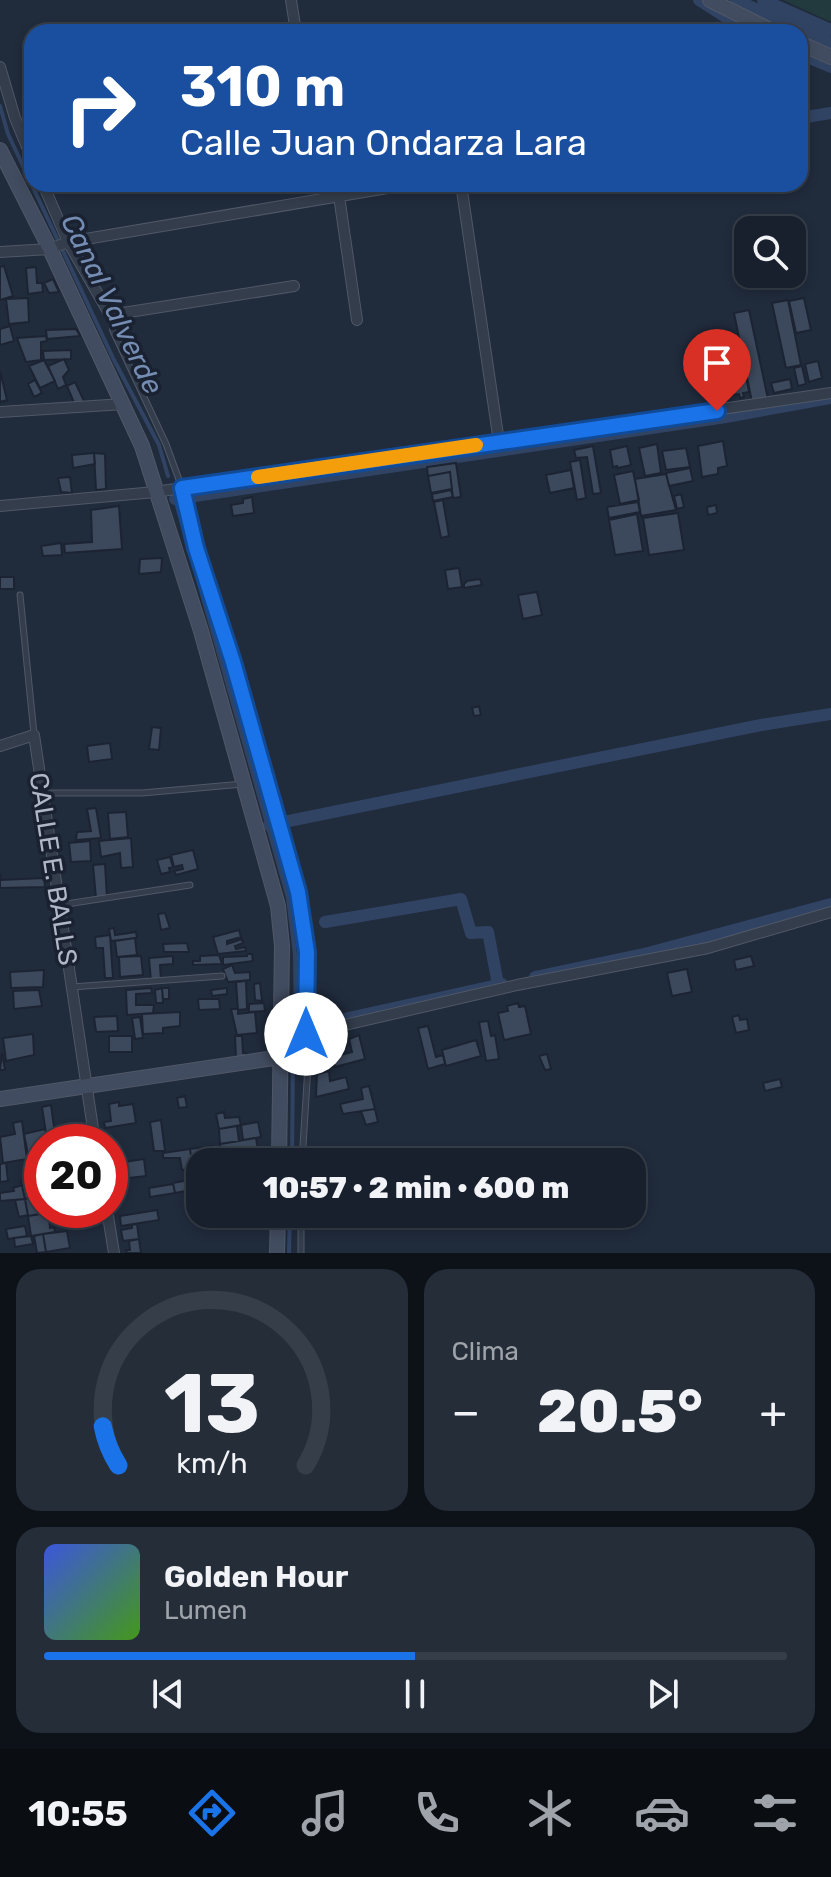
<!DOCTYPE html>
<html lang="es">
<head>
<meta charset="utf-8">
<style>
  :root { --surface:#18202d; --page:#252d39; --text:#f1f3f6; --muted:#9fa3aa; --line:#363e49; --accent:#1a73e8 }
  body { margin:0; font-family:Rubik,sans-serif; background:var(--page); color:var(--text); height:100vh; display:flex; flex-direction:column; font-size:30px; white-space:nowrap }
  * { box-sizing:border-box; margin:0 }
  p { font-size:26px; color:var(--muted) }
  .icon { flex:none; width:44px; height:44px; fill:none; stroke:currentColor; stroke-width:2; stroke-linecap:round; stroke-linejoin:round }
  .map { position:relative; height:1253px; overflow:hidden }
  .sheet { display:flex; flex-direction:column; gap:16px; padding:16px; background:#0d1219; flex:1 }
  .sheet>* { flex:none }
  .guide { position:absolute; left:24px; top:24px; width:784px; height:168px; border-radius:24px; box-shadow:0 4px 12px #0003,0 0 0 2px var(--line); background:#1a4fa0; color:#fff; overflow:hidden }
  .buttons { position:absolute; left:734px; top:216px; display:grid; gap:16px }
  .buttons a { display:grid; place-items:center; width:72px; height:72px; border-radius:16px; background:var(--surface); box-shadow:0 4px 12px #0003,0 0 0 2px var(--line); font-size:40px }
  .speed { position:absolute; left:24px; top:1124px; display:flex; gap:16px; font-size:40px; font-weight:700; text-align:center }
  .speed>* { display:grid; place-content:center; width:104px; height:104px; border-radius:50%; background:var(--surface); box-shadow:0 4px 12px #0003,0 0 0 2px var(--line); line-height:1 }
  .speed .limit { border:12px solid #d22; background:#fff; color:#111 }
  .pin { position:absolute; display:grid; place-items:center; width:68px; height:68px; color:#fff; margin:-82px -34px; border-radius:50% 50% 50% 0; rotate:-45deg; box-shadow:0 0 8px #0007 }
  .pin .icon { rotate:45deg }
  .me { position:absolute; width:88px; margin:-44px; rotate:0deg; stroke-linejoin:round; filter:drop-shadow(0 0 6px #0008) }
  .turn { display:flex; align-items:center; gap:28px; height:168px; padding:0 24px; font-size:36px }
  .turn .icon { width:104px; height:104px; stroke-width:2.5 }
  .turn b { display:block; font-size:56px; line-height:68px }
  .big { font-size:60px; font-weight:800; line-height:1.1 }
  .sheet .tile { flex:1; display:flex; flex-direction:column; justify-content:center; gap:12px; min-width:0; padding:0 28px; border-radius:24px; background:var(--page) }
  .sheet .dial { align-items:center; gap:0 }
  .dial svg { height:208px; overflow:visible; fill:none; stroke:var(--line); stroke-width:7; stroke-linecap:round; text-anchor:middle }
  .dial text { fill:var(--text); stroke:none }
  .song { display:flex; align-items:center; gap:24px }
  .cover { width:96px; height:96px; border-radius:12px; background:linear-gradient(135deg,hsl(230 70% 55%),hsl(100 70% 35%)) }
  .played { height:8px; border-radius:4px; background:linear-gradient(90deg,var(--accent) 50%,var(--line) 50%) }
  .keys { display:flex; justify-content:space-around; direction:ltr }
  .heat { display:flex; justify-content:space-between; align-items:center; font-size:44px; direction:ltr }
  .sheet .tiles { flex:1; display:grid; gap:16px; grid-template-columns:1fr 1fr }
  .tile:last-child { grid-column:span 2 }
  .trip { position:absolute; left:186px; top:1148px; width:460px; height:80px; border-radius:24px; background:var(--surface); box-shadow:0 4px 12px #0003,0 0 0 2px var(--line); font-weight:800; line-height:80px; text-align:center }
  .tabs { display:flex; height:128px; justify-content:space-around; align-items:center; background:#0a0d12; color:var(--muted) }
  .tabs .icon { width:56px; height:56px }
  .tabs .active { color:var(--accent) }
  .tabs b { font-size:36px; color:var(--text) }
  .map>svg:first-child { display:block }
  .green { fill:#22393d }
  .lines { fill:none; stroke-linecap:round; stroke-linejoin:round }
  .stream { stroke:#314363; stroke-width:4 }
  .canal { stroke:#314363; stroke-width:12 }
  .building { fill:#3c495c; stroke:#1c2433; stroke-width:2 }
  .lane-casing { stroke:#505867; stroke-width:7 }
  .street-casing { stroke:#505867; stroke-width:12 }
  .secondary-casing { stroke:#505867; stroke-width:16 }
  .lane { stroke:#343d4c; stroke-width:5 }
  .street { stroke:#343d4c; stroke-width:10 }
  .secondary { stroke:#424c60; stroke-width:14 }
  .route-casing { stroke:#114b97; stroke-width:20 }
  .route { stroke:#1a73e8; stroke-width:14 }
  .slow { stroke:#f59e0b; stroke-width:14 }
  .labels { text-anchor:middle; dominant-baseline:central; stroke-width:7; stroke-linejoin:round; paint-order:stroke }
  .street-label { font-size:26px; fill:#b0b8c8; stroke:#1a2231 }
  .water-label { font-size:28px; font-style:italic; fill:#758db2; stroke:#1a2231 }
</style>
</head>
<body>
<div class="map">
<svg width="831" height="1253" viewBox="0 0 831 1253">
  <rect width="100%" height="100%" fill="#202b3c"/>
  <!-- green -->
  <path class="green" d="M783,0H831V22Z"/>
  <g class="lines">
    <!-- stream -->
    <path class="stream" d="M0,106L8,134L54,232L114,360L159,445L168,476
      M175,499L288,898L295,954L296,1029
      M292,1162L293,1056
      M289,1253L290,1214"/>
    <!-- canal -->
    <path class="canal" d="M699,0L749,32
      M736,0L831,43
      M763,0L831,30
      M800,54L831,67
      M800,118L831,113
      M175,499L726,417L831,398
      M269,825L761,725L831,714
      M325,922L461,899L471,933L488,932L498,984
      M535,977L648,953L831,904
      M313,1026L502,984
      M296,1029L300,1028"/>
  </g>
  <!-- building -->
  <path class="building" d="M4,266L13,296L0,300V267Z
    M36,267L37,283H42L43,292L28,294L26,268Z
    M53,279L59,292L49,293L44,283Z
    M28,298L29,322L9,324L6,299Z
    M804,298L811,330L796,333L789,301Z
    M788,300L801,365L786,368L772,303Z
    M749,310L768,399L752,402L734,313Z
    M10,326L14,341L0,345V329Z
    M76,329L80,336L47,339L46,330Z
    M46,336L47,341L41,342V360L26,362L17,338Z
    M71,350V359L44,360L43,351Z
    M64,359L69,370L63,377L66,385L58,389L48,366Z
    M44,360L55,381L40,388L29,366Z
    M818,361L822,378L809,382L805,364Z
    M744,364L749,392L743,393L744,397L740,398L739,394L732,395L727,367Z
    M802,366L806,384L798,386L794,368Z
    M0,371L7,400L0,402Z
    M790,379L792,389L774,393L771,383Z
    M35,380L42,393L34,397L28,384Z
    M75,382L85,403L75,405L67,386Z
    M723,441L727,466L718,468V474L702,477L698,446Z
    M657,444L661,473L645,476L639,448Z
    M593,446L601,493L593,494L587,457L576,458L574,450Z
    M627,446L631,465L618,468L617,466L613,467L610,450Z
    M686,448L690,467L666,470L662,451Z
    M94,453L95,464L73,468L72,455Z
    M94,453L105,454L106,489L96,490Z
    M580,460L586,498L577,500L570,462Z
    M456,463L461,497L453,498L450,472L428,476L427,467Z
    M690,468L693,481L669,486L666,473Z
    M571,470L574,488L550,493L546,475Z
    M633,471L639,500L620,504L614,475Z
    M450,472L452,489L431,493L428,476Z
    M666,474L676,510L641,516L635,479Z
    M70,477L72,493L61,492L58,478Z
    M451,490L453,497L433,501L432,494Z
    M681,494L684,507L677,509L674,496Z
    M252,497L254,513L233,516L231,505L243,503V499Z
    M443,500L449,536L441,538L434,502Z
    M638,502L640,512L609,518L607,507Z
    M716,505L717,513L708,515L707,507Z
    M119,506L122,549L65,553L64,544L92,542L91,510Z
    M678,513L684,550L649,555L643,518Z
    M637,514L643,551L615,555L609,520Z
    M61,543L62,555L43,556L41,546Z
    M162,558L161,572L139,574L140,559Z
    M459,568L462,587L448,589L445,570Z
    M0,577H14V589H0Z
    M480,579L482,585L464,588V584L467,581Z
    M537,592L542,615L523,619L518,595Z
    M479,706L481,715L474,716L472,708Z
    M152,727L161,728L159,750L149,749Z
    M110,743L112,759L89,762L87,746Z
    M96,808L101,838L76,840L77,832L91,831L87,809Z
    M126,812L128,837L110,839L108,813Z
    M131,838L133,867L121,868L120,853L101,857L99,841Z
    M90,841L91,861L71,862L69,843Z
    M193,850L198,869L176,875L174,871L183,869L182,865L174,867L171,855Z
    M170,857L173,867L169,868L170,872L161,874L157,860Z
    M105,864L107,897L96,898L93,865Z
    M0,874L1,880L44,878L45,887L0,888Z
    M165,913L170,928L161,930L158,914Z
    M114,928L115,935L136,932L137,938L111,941L109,929Z
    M239,930L241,937L227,941V944L242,939L243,943L235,946L236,949L245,947L246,951L218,954L213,937Z
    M110,935L113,978H105L103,948H96L95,937Z
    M135,938L137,955L117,957L115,941Z
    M187,943L189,952H164L163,944Z
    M247,954H252L253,961L223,965V957L247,956Z
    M219,955L222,964L193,965V961H200V956Z
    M141,956L143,975L120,977L119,957Z
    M173,956V964L160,965L161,981H151L149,958Z
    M751,956L754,966L736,970L734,960Z
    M232,965L235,973L250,972V980L228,982L223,969Z
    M687,969L692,992L672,996L667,973Z
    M44,970L43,987L11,988L10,972Z
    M246,981L247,1009L238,1010L236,982Z
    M260,983L262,1001L255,1000L254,984Z
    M151,988L152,993L136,994V1005H154L153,1013L127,1015L126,990Z
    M162,988H169V999H163Z
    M162,988L163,1003H156L155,990Z
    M227,988V994L212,996L211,990Z
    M39,990L42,1006L14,1009L13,991Z
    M198,999H219L220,1009L199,1010Z
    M264,1003L265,1011L249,1012V1004Z
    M518,1003L519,1007L525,1006L531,1034L504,1040L498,1013L508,1011L507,1006Z
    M231,1009H238V1014L255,1012L257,1033L237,1035Z
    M180,1012V1026L163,1028V1033L143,1034L142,1014Z
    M739,1015L740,1020L747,1019L749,1030L736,1033L732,1017Z
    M117,1016L118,1031L96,1032L94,1017Z
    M140,1017L143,1038L135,1039L132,1018Z
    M488,1021L491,1036L495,1035L499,1059L486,1061L479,1022Z
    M428,1026L436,1057L443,1055L445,1064L428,1069L418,1028Z
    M33,1034L34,1055L6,1061L3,1038Z
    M359,1035L365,1059L335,1067L332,1057L352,1052L349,1039Z
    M109,1036H132V1052H109Z
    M235,1036H242L243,1053H246V1057L236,1058Z
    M476,1040L481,1056L446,1066L442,1050Z
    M2,1053L5,1070H0Z
    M547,1054L551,1069L545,1070L539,1056Z
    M329,1071L330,1081L346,1077L349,1089L316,1097L317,1074Z
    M780,1079L782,1087L765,1091L763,1083Z
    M369,1086L375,1109L343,1114L340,1104L363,1099L361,1088Z
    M185,1096L187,1107L179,1108L177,1098Z
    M119,1102V1106L133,1104L136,1123L105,1128L104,1122L111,1121L109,1104Z
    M51,1105L54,1127L67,1124L70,1136L47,1140L42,1107Z
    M375,1109L378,1122L366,1125L361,1111Z
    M224,1112L225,1118L239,1117L241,1125L219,1129L216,1114Z
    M161,1120L165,1151H154L150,1122Z
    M22,1121L27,1159L3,1163L0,1137L15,1134L13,1123Z
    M258,1122L261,1137L243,1140L241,1125Z
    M237,1126L239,1141L220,1144L219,1129Z
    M45,1129L48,1142H42V1159L29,1160L24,1134Z
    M256,1138L258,1150L222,1155L220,1144Z
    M212,1146L214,1161L218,1160V1162H200V1174L194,1175L190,1149Z
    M190,1149L193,1169L182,1170L180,1158H163V1153Z
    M144,1159L146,1176L120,1179L118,1163Z
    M6,1163L8,1181L0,1182V1164Z
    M42,1166V1177L33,1178L31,1169Z
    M42,1177V1195L25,1199L21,1181Z
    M194,1179L196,1189L175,1193L173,1183Z
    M173,1184L175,1193L150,1197L149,1188Z
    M22,1185L25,1199L0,1201V1193L14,1191L13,1188Z
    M42,1195V1210H64L28,1216L25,1199Z
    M25,1199L28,1215L19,1217L15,1200Z
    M157,1210L159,1220L121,1226L120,1216Z
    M60,1211L61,1215L49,1218L50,1228L54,1227L55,1232L31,1236L28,1216Z
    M137,1224L139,1239L123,1241L121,1230L132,1228V1225Z
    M25,1226L27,1236L8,1239L6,1229Z
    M67,1231L70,1248L46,1252L43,1234Z
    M43,1234L46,1252L37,1253L34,1236Z
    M31,1236L33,1244L15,1247L14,1238Z
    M139,1239L141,1253H127L126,1250H130L129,1241Z"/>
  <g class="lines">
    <!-- lane casing -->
    <g class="lane-casing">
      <path id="lane" d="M110,315L113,331L166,444L182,488L196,548L233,662L298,892L307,952L306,1033
        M20,595L34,734
        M42,793H142L243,784
        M60,905L190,885
        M72,987L222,976
        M302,1162L308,1066L306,1044
        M301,1253V1214"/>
    </g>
    <!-- street casing -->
    <g class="street-casing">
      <path id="street" d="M291,0L296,32
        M0,67L15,118L32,159
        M43,184L68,242L110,315L294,286
        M461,184L499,442
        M339,196L357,320
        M0,252L50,249L68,242L411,184
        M0,412L124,404
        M0,506L155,492L831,393
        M0,746L34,735L95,1142
        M281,1045L306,1044V1034L517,985L708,948L831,912
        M107,1210L114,1253"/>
    </g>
    <!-- secondary casing -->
    <g class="secondary-casing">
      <path id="secondary" d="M710,0L774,32
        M800,43L831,57
        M0,150L50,249L142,446L201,631L278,906L282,946L279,1162
        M0,1099L281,1057
        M277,1253L278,1214"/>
    </g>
    <!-- lane -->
    <use href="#lane" class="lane"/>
    <!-- street -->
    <use href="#street" class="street"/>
    <!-- secondary -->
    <use href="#secondary" class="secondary"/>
  </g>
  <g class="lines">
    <!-- route casing -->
    <g class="route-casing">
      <path id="route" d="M306,1034L307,952L298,892L233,662L196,548L182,488L717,411"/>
    </g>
    <!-- route -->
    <use href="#route" class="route"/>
    <!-- slow -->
    <path class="slow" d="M258,477L476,445"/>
  </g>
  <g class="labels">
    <!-- street labels -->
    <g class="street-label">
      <text transform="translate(53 869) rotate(81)">CALLE E. BALLS</text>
    </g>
    <!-- water labels -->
    <g class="water-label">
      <text transform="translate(112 304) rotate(64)">Canal Valverde</text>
    </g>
  </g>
</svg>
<div class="buttons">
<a><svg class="icon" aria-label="search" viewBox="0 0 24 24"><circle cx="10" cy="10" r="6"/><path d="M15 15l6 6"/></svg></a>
</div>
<div class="speed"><div class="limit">20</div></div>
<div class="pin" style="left:717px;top:411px;background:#d93025"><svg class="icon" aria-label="arrive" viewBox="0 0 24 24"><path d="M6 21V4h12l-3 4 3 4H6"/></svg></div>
<svg class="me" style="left:306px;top:1034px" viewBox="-20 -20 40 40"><circle r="19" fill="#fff"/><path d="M0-13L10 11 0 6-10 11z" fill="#1a73e8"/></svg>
<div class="trip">10:57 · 2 min · 600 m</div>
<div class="guide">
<div class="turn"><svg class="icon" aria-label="right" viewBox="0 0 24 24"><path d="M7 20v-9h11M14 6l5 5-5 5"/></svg><div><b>310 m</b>Calle Juan Ondarza Lara</div></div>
</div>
</div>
<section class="sheet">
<div class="tiles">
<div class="tile dial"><svg viewBox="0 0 100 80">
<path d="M14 69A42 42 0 1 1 86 69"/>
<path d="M14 69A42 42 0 0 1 8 54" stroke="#1a73e8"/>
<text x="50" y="56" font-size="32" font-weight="700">13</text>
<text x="50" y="72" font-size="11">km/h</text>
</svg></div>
<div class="tile"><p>Clima</p>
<div class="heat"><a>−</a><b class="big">20.5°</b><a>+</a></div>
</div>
<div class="tile">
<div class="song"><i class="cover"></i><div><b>Golden Hour</b><p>Lumen</p></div></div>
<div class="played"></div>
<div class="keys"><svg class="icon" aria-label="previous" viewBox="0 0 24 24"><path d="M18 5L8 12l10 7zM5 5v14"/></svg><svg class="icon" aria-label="pause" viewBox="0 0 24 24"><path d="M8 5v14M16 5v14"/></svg><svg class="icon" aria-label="next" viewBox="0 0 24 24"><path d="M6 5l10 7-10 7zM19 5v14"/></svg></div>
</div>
</div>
</section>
<nav class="tabs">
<b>10:55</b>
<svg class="icon active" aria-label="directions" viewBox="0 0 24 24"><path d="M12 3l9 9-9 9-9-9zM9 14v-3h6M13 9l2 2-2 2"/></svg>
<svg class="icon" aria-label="music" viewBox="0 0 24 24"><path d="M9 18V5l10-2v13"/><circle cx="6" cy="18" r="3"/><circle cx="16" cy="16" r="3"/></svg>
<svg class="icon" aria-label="phone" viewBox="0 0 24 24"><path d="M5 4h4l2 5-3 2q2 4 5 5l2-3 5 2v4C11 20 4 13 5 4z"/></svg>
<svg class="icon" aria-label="climate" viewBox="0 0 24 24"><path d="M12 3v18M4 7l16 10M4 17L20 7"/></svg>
<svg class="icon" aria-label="car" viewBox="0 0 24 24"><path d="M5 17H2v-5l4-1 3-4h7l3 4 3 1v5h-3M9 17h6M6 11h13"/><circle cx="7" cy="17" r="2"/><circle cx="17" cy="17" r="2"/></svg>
<svg class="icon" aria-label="filters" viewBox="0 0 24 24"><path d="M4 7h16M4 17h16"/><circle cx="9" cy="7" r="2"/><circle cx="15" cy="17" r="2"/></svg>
</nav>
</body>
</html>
